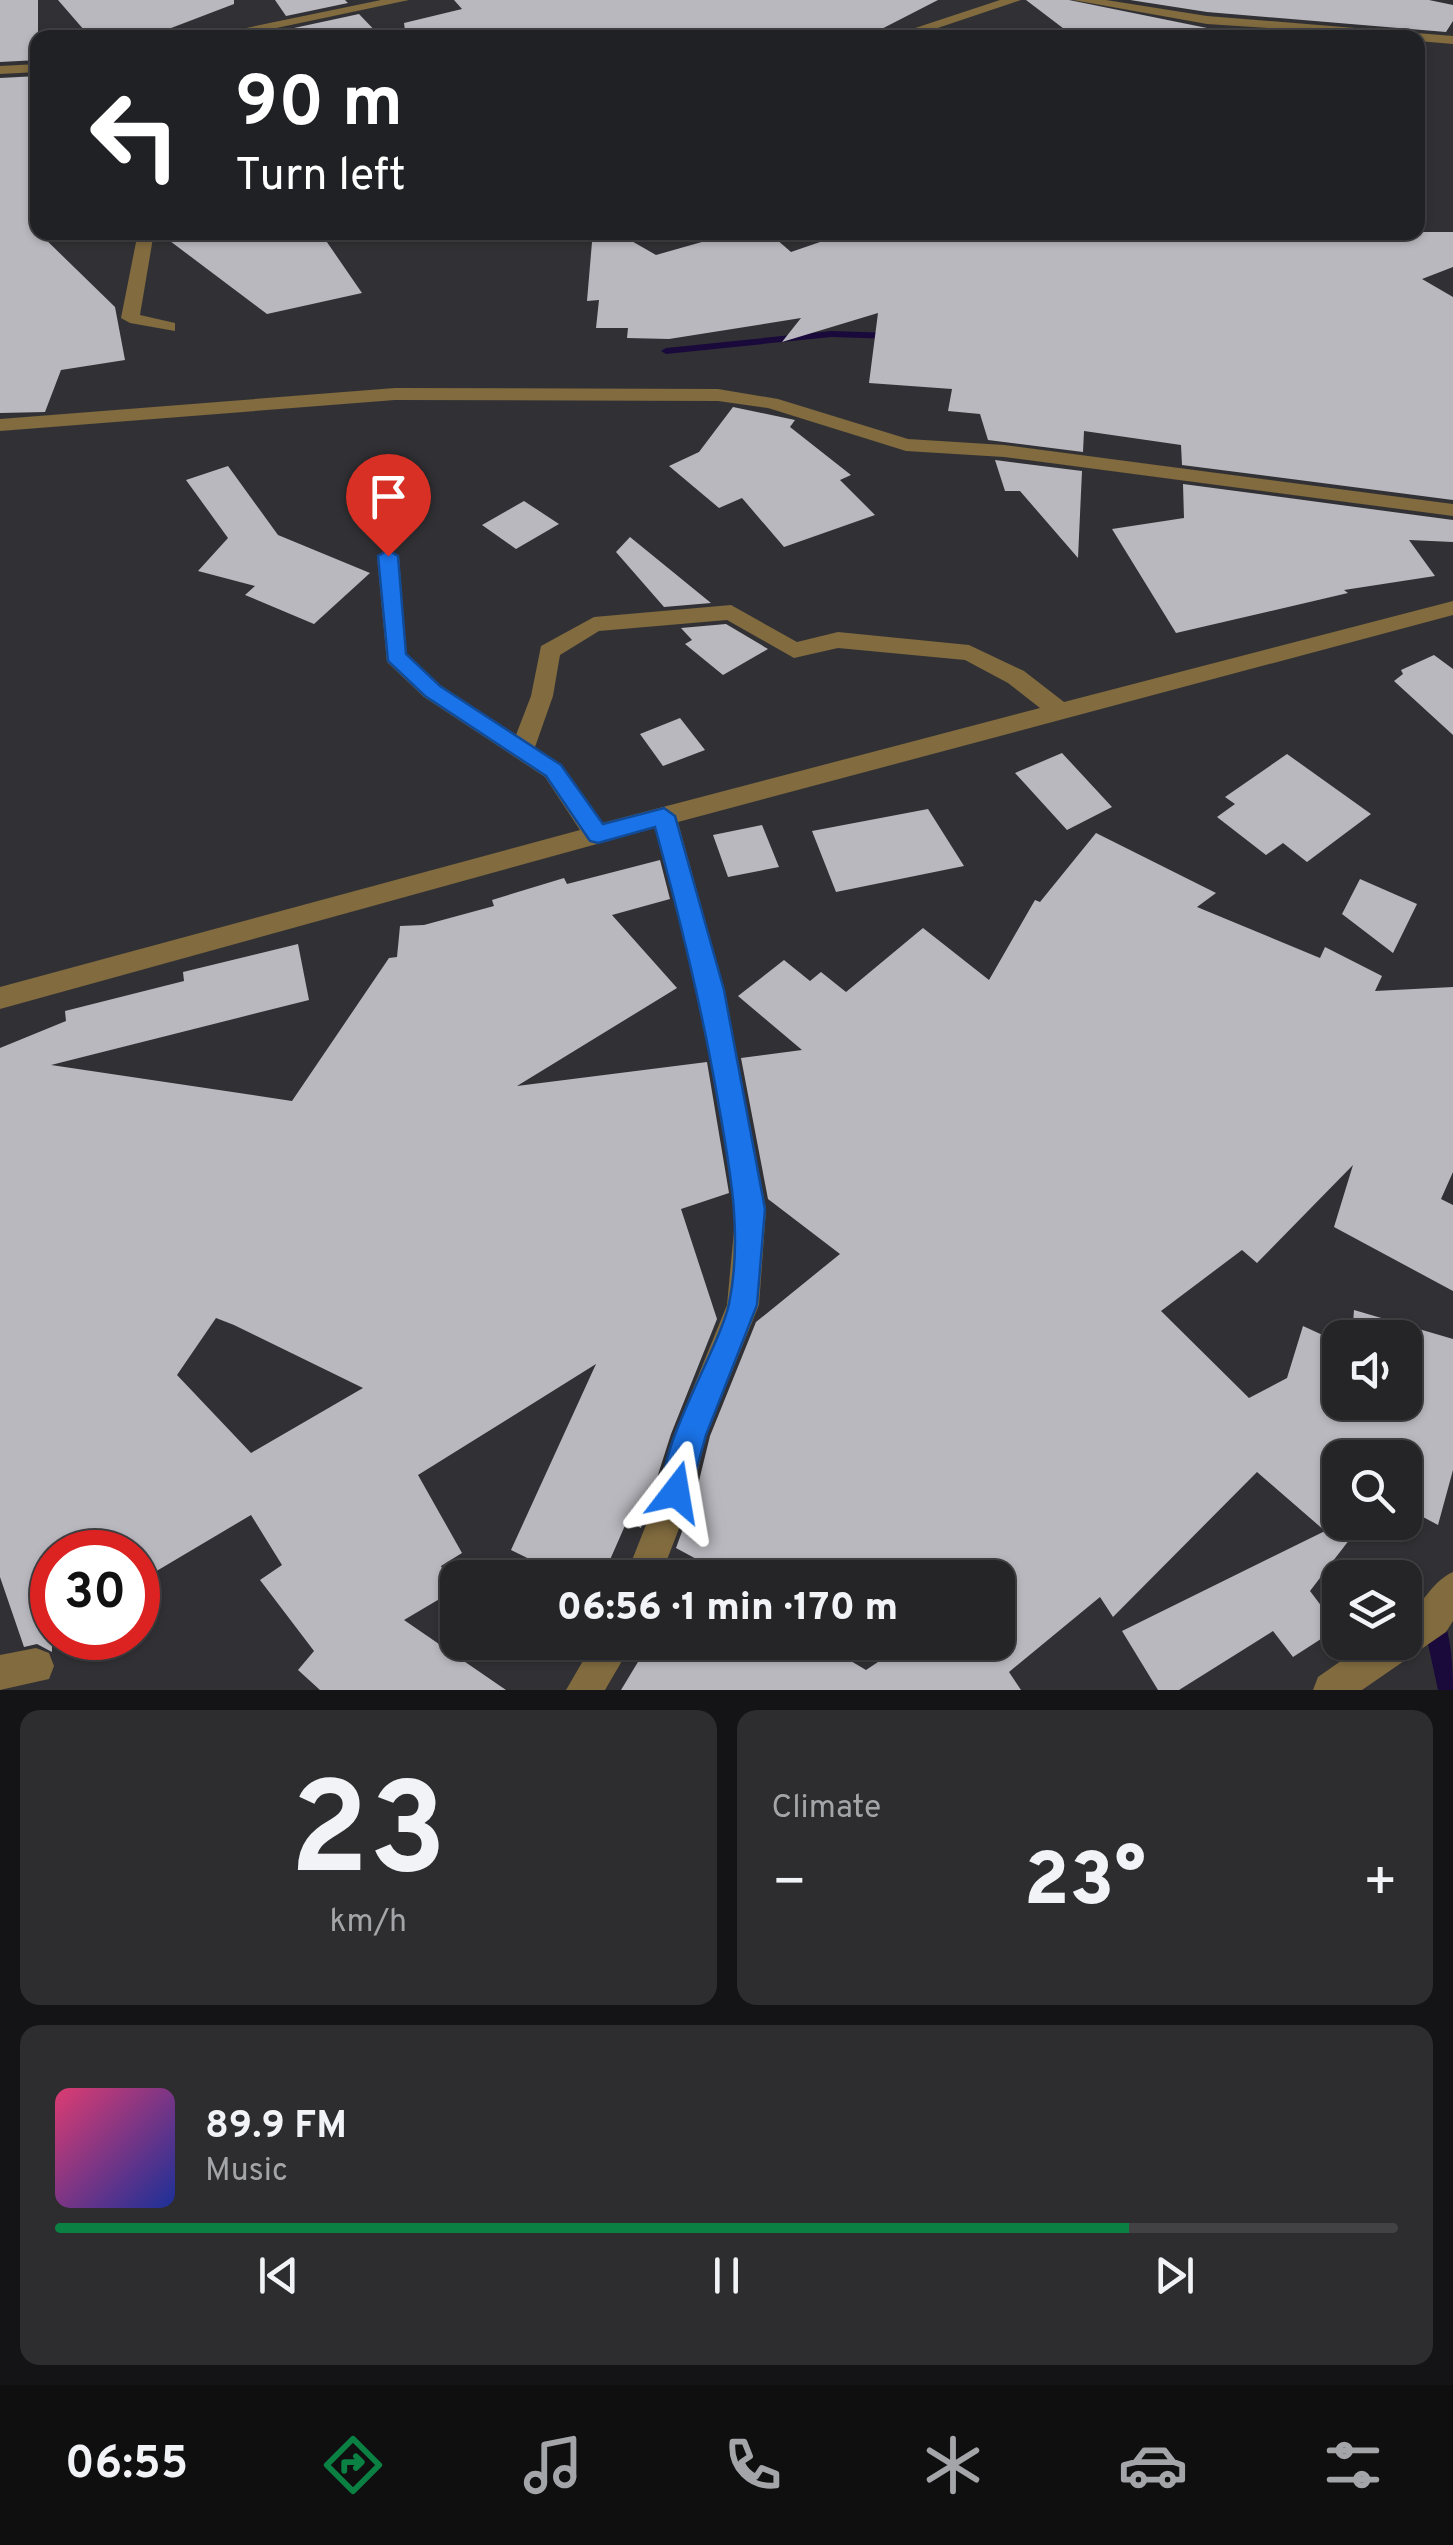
<!DOCTYPE html>
<html lang="en">
<head>
<meta charset="utf-8">
<style>
  :root { --surface:#252528; --page:#2d2d30; --text:#f1f3f6; --muted:#a3a5a8; --line:#424245; --accent:#0b8043 }
  body { margin:0; font-family:Overpass,sans-serif; background:var(--page); color:var(--text); height:100vh; display:flex; flex-direction:column; font-size:38px; white-space:nowrap }
  * { box-sizing:border-box; margin:0 }
  p { font-size:32px; color:var(--muted) }
  .icon { flex:none; width:55px; height:55px; fill:none; stroke:currentColor; stroke-width:2; stroke-linecap:round; stroke-linejoin:round }
  .map { position:relative; height:1690px; overflow:hidden }
  .panel { display:flex; flex-direction:column; gap:20px; padding:20px; background:#141416; flex:1 }
  .panel>* { flex:none }
  .hud { position:absolute; left:30px; top:30px; width:1395px; height:210px; border-radius:20px; box-shadow:0 2px 8px #0004,0 0 0 2px var(--line); background:#202124; color:#fff; overflow:hidden }
  .tools { position:absolute; left:1322px; top:1320px; display:grid; gap:20px }
  .tools a { display:grid; place-items:center; width:100px; height:100px; border-radius:20px; background:var(--surface); box-shadow:0 2px 8px #0004,0 0 0 2px var(--line); font-size:50px }
  .speed { position:absolute; left:30px; top:1530px; display:flex; gap:20px; font-size:50px; font-weight:700; text-align:center }
  .speed>* { display:grid; place-content:center; width:130px; height:130px; border-radius:50%; background:var(--surface); box-shadow:0 2px 8px #0004,0 0 0 2px var(--line); line-height:1 }
  .speed .limit { border:15px solid #d22; background:#fff; color:#111 }
  .pin { position:absolute; display:grid; place-items:center; width:85px; height:85px; color:#fff; margin:-102px -42px; border-radius:50% 50% 50% 0; rotate:-45deg; box-shadow:0 0 10px #0007 }
  .pin .icon { rotate:45deg }
  .me { position:absolute; width:110px; margin:-55px; rotate:14deg; stroke-linejoin:round; filter:drop-shadow(0 0 8px #0008) }
  .turn { display:flex; align-items:center; gap:35px; height:210px; padding:0 40px; font-size:45px }
  .turn .icon { width:130px; height:130px; stroke-width:2.5 }
  .turn b { display:block; font-size:70px; line-height:85px }
  .big { font-size:75px; font-weight:800; line-height:1.1 }
  .panel .tile { flex:1; display:flex; flex-direction:column; justify-content:center; gap:15px; min-width:0; padding:0 35px; border-radius:20px; background:var(--page) }
  .panel .dial { align-items:center; gap:0 }
  .dial b { font-size:130px; line-height:1 }
  .song { display:flex; align-items:center; gap:30px }
  .cover { width:120px; height:120px; border-radius:15px; background:linear-gradient(135deg,hsl(340 70% 55%),hsl(230 70% 35%)) }
  .played { height:10px; border-radius:5px; background:linear-gradient(90deg,var(--accent) 80%,var(--line) 80%) }
  .keys { display:flex; justify-content:space-around; direction:ltr }
  .heat { display:flex; justify-content:space-between; align-items:center; font-size:55px; direction:ltr }
  .panel .tiles { flex:1; display:grid; gap:20px; grid-template-columns:1fr 1fr }
  .tile:last-child { grid-column:span 2 }
  .trip { position:absolute; left:440px; top:1560px; width:575px; height:100px; border-radius:20px; background:var(--surface); box-shadow:0 2px 8px #0004,0 0 0 2px var(--line); font-weight:800; line-height:100px; text-align:center }
  .tabs { display:flex; height:160px; justify-content:space-around; align-items:center; background:#0f0f10; color:var(--muted) }
  .tabs .icon { width:70px; height:70px }
  .tabs .active { color:var(--accent) }
  .tabs b { font-size:45px; color:var(--text) }
  .map>svg:first-child { display:block }
  .lines { fill:none; stroke-linecap:round; stroke-linejoin:round }
  .stream { fill:#1a0a3c; fill-rule:evenodd }
  .building { fill:#b9b8be; fill-rule:evenodd }
  .minor { fill:#816b3f; fill-rule:evenodd }
  .route { fill:#1a73e8; stroke:#114b97; stroke-width:2.5 }
</style>
</head>
<body>
<div class="map">
<svg width="1453" height="1690" viewBox="0 0 1453 1690">
  <rect width="100%" height="100%" fill="#313135"/>
  <g class="lines">
    <!-- stream -->
    <path class="stream" d="M831,331L895,333L900,336L895,339L831,337L666,354L661,351L666,348Z
      M1434,1610L1442,1613C1451,1638 1453,1664 1453,1690H1438L1423,1621L1426,1613Z"/>
  </g>
  <!-- building -->
  <path class="building" d="M0,0H38V60L0,62Z
    M58,0H234V4L145,38H91Z
    M275,0H345L348,3L286,16Z
    M454,0H938L864,38H406L404,23L462,9Z
    M1026,0H1069L1207,28L1354,38H1076Z
    M1130,0H1429L1453,5V21L1446,32L1207,12Z
    M359,14L382,38H301L294,28Z
    M38,76V232L115,307L125,360L61,370L45,412L0,413V78Z
    M158,232H320L362,293L267,314Z
    M616,232L656,255L737,232H768L791,252L849,232H1453V267L1422,279L1453,297V500L1182,465L1181,445L1084,431L1083,452L988,440L980,414L948,411L952,389L869,383L878,313L782,342L801,318L669,339L627,338L628,328H596L599,300L587,301L592,242Z
    M733,407L795,420L790,427L851,475L840,480L875,515L784,547L742,498L719,508L669,466L699,452Z
    M995,460L1082,471L1078,558L1020,491H1005Z
    M228,466L278,535L370,573L314,624L245,595L255,586L198,571L228,538L186,480Z
    M1183,484L1453,520V542L1409,540L1435,576L1344,590L1348,593L1176,633L1112,529L1184,518Z
    M524,501L559,524L516,549L482,525Z
    M630,537L711,603L664,607L616,552Z
    M726,624L768,649L723,675L685,644L692,640L681,628Z
    M1434,655L1453,669V735L1394,681L1403,674L1401,670Z
    M680,718L705,750L663,766L640,734Z
    M1062,753L1112,807L1067,830L1015,773Z
    M1287,754L1371,814L1307,862L1283,843L1266,855L1217,817L1235,804L1225,797Z
    M928,809L964,866L836,892L812,831Z
    M762,825L779,867L728,877L713,835Z
    M1096,833L1216,893L1197,907L1320,958L1325,947L1382,976L1375,991L1453,987V1172L1441,1199L1453,1205V1291L1334,1227L1353,1165L1257,1263L1242,1250L1161,1311L1249,1398L1287,1378L1303,1326L1340,1343V1402H1405V1338H1352L1354,1310L1453,1339V1470L1438,1525L1410,1510L1403,1539L1372,1522H1405V1458H1340V1524L1363,1522L1310,1591L1338,1628L1293,1657L1273,1631L1179,1690H1158L1122,1631L1325,1531L1257,1472L1113,1617L1100,1597L1009,1672L1021,1690H621L650,1642H819L866,1670L908,1642H998V1583L1005,1578H690L700,1561L676,1548L696,1493L710,1436L756,1322L840,1254L768,1199L741,1058L802,1050L738,996L784,960L810,981L821,972L846,992L923,928L989,980L1035,900L1040,902Z
    M660,860L670,899L612,915L677,988L517,1086L707,1062L729,1193L681,1209L717,1319L671,1434L641,1528L627,1521L602,1578H568L511,1550L596,1364L418,1475L462,1553L441,1566L453,1591L404,1620L506,1690H320L298,1670L314,1651L260,1580L282,1565L251,1515L138,1582V1552H52V1652L37,1644L24,1647L0,1577V1048L66,1021L65,1011L184,981L183,972L298,944L309,1000L51,1065L292,1101L389,958L397,957L400,926L424,925L494,906L492,900L564,878L567,884ZM216,1318L234,1325L363,1388L251,1453L177,1375Z
    M1360,879L1417,904L1393,953L1342,914Z"/>
  <g class="lines">
    <!-- minor -->
    <path class="minor" d="M381,0H409L229,38H198Z
      M1000,0H1021L908,38H885Z
      M1073,0H1106L1207,16L1453,36V44L1418,41V38L1207,24Z
      M38,64V72L0,74V66Z
      M138,232H154L140,315L175,323V331L130,323L121,318Z
      M395,388L718,389L778,399L908,439L1004,445L1453,504V516L1004,457L906,451L768,408L718,401L395,400L0,431V419Z
      M388,549L399,556L406,654L440,685L516,735L531,696L541,646L594,617L731,605L797,642L838,632L969,645L1024,671L1064,702L1453,601V615L678,822L724,990L766,1209L759,1305L706,1435L693,1492L660,1578H625L659,1492L674,1435L727,1305L736,1209L698,990L655,828L0,1009V987L580,830L545,777L424,697L387,662L377,556ZM727,620L794,658L838,648L965,660L1008,683L1040,708L602,823L561,765L535,747L553,696L560,655L599,631Z
      M1453,1572V1621L1446,1632L1362,1690H1313L1318,1677L1368,1642H1405V1617C1424,1604 1432,1581 1453,1572Z
      M594,1642H633L605,1690H566Z
      M36,1648L49,1653L54,1666L49,1679L0,1690V1655Z"/>
  </g>
  <!-- route -->
  <path class="route" d="M388,550L398,556L406,654L440,686L561,765L603,824L664,808L675,816L724,990L765,1209L757,1305L706,1435L687,1503L676,1507L665,1503C648,1462 719,1350 729,1304C743,1235 730,1169 718,1101C702,1008 680,918 655,827L598,843L590,841L546,776L425,696L388,661L378,556Z"/>
</svg>
<div class="tools">
<a><svg class="icon" aria-label="sound" viewBox="0 0 24 24"><path d="M4 9h4l5-4v14l-5-4H4zM17 9q2 3 0 6"/></svg></a>
<a><svg class="icon" aria-label="search" viewBox="0 0 24 24"><circle cx="10" cy="10" r="6"/><path d="M15 15l6 6"/></svg></a>
<a><svg class="icon" aria-label="layers" viewBox="0 0 24 24"><path d="M12 4l9 5-9 5-9-5zM3 14l9 5 9-5"/></svg></a>
</div>
<div class="speed"><div class="limit">30</div></div>
<div class="pin" style="left:388px;top:556px;background:#d93025"><svg class="icon" aria-label="arrive" viewBox="0 0 24 24"><path d="M6 21V4h12l-3 4 3 4H6"/></svg></div>
<svg class="me" style="left:676px;top:1492px" viewBox="-20 -20 40 40"><path d="M0-17L14 15 0 8-14 15z" fill="#1a73e8" stroke="#fff" stroke-width="4"/></svg>
<div class="trip">06:56 · 1 min · 170 m</div>
<div class="hud">
<div class="turn"><svg class="icon" aria-label="left" viewBox="0 0 24 24"><path d="M17 20v-9H6M10 6l-5 5 5 5"/></svg><div><b>90 m</b>Turn left</div></div>
</div>
</div>
<section class="panel">
<div class="tiles">
<div class="tile dial"><b>23</b><p>km/h</p></div>
<div class="tile"><p>Climate</p>
<div class="heat"><a>−</a><b class="big">23°</b><a>+</a></div>
</div>
<div class="tile">
<div class="song"><i class="cover"></i><div><b>89.9 FM</b><p>Music</p></div></div>
<div class="played"></div>
<div class="keys"><svg class="icon" aria-label="previous" viewBox="0 0 24 24"><path d="M18 5L8 12l10 7zM5 5v14"/></svg><svg class="icon" aria-label="pause" viewBox="0 0 24 24"><path d="M8 5v14M16 5v14"/></svg><svg class="icon" aria-label="next" viewBox="0 0 24 24"><path d="M6 5l10 7-10 7zM19 5v14"/></svg></div>
</div>
</div>
</section>
<nav class="tabs">
<b>06:55</b>
<svg class="icon active" aria-label="directions" viewBox="0 0 24 24"><path d="M12 3l9 9-9 9-9-9zM9 14v-3h6M13 9l2 2-2 2"/></svg>
<svg class="icon" aria-label="music" viewBox="0 0 24 24"><path d="M9 18V5l10-2v13"/><circle cx="6" cy="18" r="3"/><circle cx="16" cy="16" r="3"/></svg>
<svg class="icon" aria-label="phone" viewBox="0 0 24 24"><path d="M5 4h4l2 5-3 2q2 4 5 5l2-3 5 2v4C11 20 4 13 5 4z"/></svg>
<svg class="icon" aria-label="climate" viewBox="0 0 24 24"><path d="M12 3v18M4 7l16 10M4 17L20 7"/></svg>
<svg class="icon" aria-label="car" viewBox="0 0 24 24"><path d="M5 17H2v-5l4-1 3-4h7l3 4 3 1v5h-3M9 17h6M6 11h13"/><circle cx="7" cy="17" r="2"/><circle cx="17" cy="17" r="2"/></svg>
<svg class="icon" aria-label="filters" viewBox="0 0 24 24"><path d="M4 7h16M4 17h16"/><circle cx="9" cy="7" r="2"/><circle cx="15" cy="17" r="2"/></svg>
</nav>
</body>
</html>
